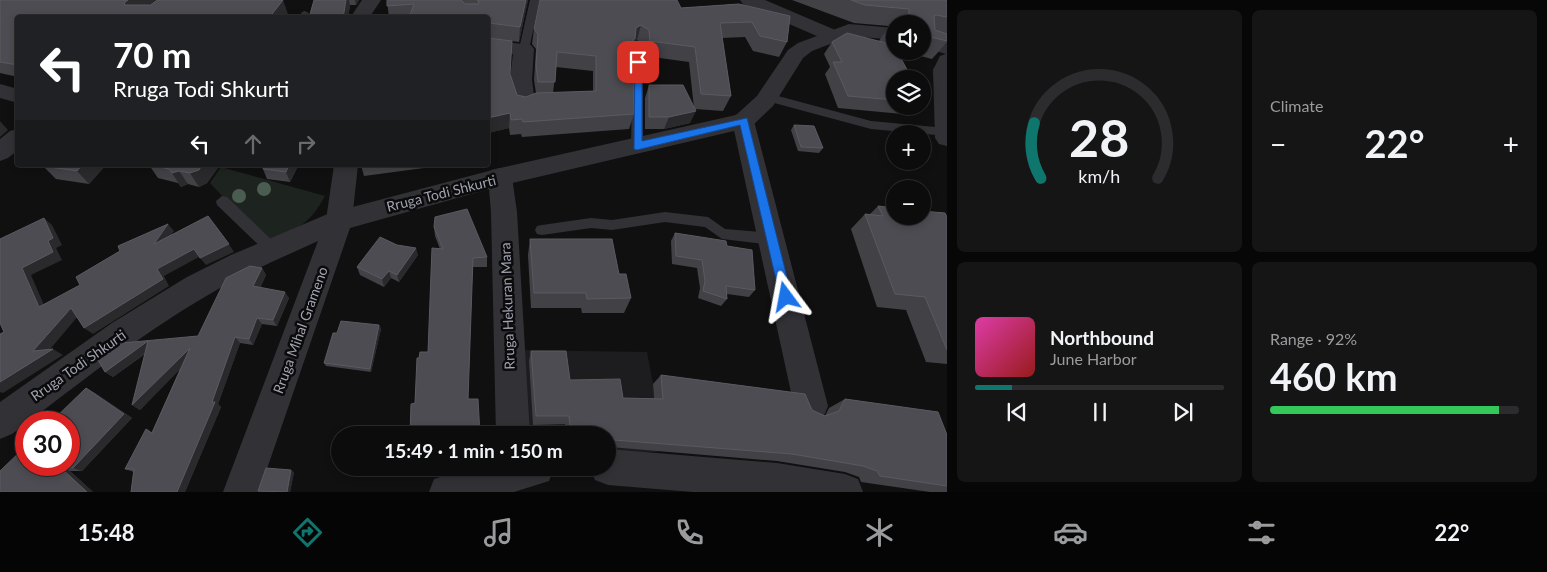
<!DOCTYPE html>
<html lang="en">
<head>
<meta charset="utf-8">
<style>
  :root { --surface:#0c0c0d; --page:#151516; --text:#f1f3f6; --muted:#9a9b9d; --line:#2c2c2e; --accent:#0f766e }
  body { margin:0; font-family:Lato,sans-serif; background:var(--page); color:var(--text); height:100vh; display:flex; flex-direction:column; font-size:19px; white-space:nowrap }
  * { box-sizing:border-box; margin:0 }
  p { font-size:16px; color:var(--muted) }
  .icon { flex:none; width:28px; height:28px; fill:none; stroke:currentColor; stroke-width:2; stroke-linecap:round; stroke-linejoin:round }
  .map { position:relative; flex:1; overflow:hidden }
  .panel { display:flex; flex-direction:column; gap:10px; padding:10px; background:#070707; width:600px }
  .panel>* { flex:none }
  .top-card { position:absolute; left:15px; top:15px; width:475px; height:152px; border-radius:5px; box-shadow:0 2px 8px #0003,0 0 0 1px var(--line); background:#202124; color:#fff; overflow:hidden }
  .controls { position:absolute; left:886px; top:15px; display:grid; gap:10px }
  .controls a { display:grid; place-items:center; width:45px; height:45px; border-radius:50%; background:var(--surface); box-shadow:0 2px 8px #0003,0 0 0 1px var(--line); font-size:25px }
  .speed { position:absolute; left:15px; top:411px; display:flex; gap:10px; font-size:25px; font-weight:700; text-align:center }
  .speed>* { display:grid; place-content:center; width:65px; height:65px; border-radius:50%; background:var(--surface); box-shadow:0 2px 8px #0003,0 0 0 1px var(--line); line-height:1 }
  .speed .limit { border:8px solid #d22; background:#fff; color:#111 }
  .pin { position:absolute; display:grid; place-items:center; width:42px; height:42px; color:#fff; margin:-21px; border-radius:10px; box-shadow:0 2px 8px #0006 }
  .me { position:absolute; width:55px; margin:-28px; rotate:347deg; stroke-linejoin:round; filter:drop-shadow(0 0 4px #0008) }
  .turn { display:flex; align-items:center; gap:18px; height:105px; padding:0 15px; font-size:22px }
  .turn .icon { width:65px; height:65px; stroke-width:2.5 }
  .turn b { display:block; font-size:35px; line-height:42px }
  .lanes { display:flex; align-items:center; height:48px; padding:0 15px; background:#0003; justify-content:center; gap:25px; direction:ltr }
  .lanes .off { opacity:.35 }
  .big { font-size:38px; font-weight:700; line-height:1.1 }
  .panel .card { flex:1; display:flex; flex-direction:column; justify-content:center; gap:8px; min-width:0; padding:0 18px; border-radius:8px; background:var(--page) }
  .panel .dial { align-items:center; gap:0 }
  .dial svg { height:130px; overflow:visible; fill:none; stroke:var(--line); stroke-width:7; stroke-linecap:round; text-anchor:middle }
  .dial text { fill:var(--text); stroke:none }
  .song { display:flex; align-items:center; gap:15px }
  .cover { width:60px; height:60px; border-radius:8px; background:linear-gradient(135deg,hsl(320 70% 55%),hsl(0 70% 35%)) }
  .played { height:5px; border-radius:2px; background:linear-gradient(90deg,var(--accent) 15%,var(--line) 15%) }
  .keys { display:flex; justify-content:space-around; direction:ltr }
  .heat { display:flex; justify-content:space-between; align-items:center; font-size:28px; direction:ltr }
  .charge { height:8px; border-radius:4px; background:linear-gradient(90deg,#34c759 92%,var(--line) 0) }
  .panel .tiles { flex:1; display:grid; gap:10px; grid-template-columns:repeat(2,1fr) }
  .trip { position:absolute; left:331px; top:426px; width:285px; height:50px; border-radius:25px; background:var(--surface); box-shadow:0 2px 8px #0003,0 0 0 1px var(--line); font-weight:700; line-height:50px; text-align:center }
  .tabs { display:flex; height:80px; justify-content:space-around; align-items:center; background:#050505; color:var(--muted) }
  .tabs .icon { width:35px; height:35px }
  .tabs .selected { color:var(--accent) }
  .tabs b { font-size:22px; color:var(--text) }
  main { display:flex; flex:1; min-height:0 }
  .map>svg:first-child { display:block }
  .built { fill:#1d1c1e }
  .green { fill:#1d241f }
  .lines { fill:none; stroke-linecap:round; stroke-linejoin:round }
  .service { fill:#323136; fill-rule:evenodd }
  .minor { fill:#323136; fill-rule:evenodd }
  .tertiary { fill:#323136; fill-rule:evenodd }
  .tree { fill:#4a5d50 }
  .wall { fill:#424146; fill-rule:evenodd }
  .shaded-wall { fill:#2a292c }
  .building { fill:#4d4c52; stroke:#5a5a61 }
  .route { fill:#1a73e8; stroke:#114b97 }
  .labels { text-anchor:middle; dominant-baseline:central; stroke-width:5; stroke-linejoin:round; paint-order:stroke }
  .street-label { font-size:14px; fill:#a2a3b2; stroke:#0b0b0c }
</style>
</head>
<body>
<main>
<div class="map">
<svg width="947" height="492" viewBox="0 0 947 492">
  <rect width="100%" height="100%" fill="#101011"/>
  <!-- built -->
  <path class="built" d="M517,350L647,352L653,384L657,452H608V435H522Z"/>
  <!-- green -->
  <path class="green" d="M221,167L325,196C310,223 299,229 271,239L257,233L210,183Z"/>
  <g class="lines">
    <!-- service -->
    <path class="service" d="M530,0H540L529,49L524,52L519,49Z
      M305,11L310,14L308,18H298L302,12Z
      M638,42L643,45V146L637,150L631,146L633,45Z
      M767,93L871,121L946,128L947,136L871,129L763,100L762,97Z
      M222,196L227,197L277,245L279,249L277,253H267L217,205L216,201Z
      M665,212L708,217L725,229L773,233L778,235L780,239L778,243L773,245L722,239L705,227L665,222L612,230L591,228L542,235L537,234L535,230L537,226L542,225L591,218L612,220Z"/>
    <!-- minor -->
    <path class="minor" d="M362,0H381L369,18H350Z
      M740,0H765L840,32L843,36L840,40H826L743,4Z
      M488,40L531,45L534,49L532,80L535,103L532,108L524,110L516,108C507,93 511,71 513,54L488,52Z
      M943,63L947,64V146L939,144L935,138L933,70L936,65Z
      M0,84L18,89V103L0,98Z
      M743,113L751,115L754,121L828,406L823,418L811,423L799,418L794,406L732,121L735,115Z
      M18,129V150L8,158L0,161V139L10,131Z
      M334,165H358L352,220L348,227L339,230L330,227L326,220Z
      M500,168L509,170L512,177L517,212L530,435H496L491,212L488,177L491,170Z
      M608,449L777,463L845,474L858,479L863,492H693L608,485L595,480L590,468H608Z
      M470,468H554L549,481L514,492H429L434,479Z"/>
    <!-- tertiary -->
    <path class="tertiary" d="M849,24L895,28V40L851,36L812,51L803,58L773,106L751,127L500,186L350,228L259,492H223L318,241C281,258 243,274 208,295C139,335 75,387 12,434L0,439V402L112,323L187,277L231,255L330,213L500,168L736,115L757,96L788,50L798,43Z
      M922,34L947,41V79L936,75L933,70L940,56L946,54L922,47Z"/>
  </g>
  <!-- trees -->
  <g class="tree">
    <circle cx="264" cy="189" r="7"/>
    <circle cx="239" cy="196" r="7"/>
  </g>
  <!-- wall -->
  <path class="wall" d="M0,0H155L148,5L288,14L18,18V77L0,73Z
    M314,0H359L356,5H350L348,18H309Z
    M387,0H528L519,42L512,41L510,74L517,95L526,97L536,93L534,80L536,49L532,44L534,29L681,8L739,4L787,42L779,57L753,51L745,37L722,38L731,96L723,111L695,109L690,123L664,129H645V98L649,85L694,108L689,62L645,56V45L637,40L634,42L633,47L634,114L629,129L522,137L521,134L510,135L509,128L488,133V18H389ZM556,67L593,71V91L553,93Z
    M792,0H947V42L932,59L901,51H922V24H895V106H921L913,115L838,108L825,74L830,67L824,54L832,42L879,41L889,26L854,23Z
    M794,125L823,148L819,153L798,151L791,130Z
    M44,165H106L89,184L56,179L43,166Z
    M149,165H220L207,183L199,187L188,184L181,187L178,183L158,178Z
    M262,165H307V167L298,166L290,182L267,179L263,169V168Z
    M361,165H435L424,168L364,176Z
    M878,206L947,217V364L926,362L906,310L877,307L851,229L865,214L869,215Z
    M434,227L487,257V267H473L415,403L419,358L428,352L440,249L435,236Z
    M675,233L727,246L755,290L749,297L727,294V299L721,306L698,298L700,288L697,268L672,264L671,241Z
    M530,239L619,274L631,298L624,313H582L581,308H531L528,255Z
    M418,255L399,282L391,278L384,287L360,275L357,267Z
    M262,268L266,275L260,288L289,298L277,326L262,324L253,345L240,343L218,404L221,407L185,492H131L134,472L125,469L152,432L180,369L140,410L132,405L145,354L113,377L105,372L98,360L198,336Z
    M379,325L381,329L371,372L326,366L324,363L337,333Z
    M531,351L570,380L623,398H654L653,384L661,375L812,410L825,416L829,408L845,399L947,435V492H930L861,482L859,477L845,472L777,461L610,447L608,451V435H566L565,424L533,425L529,361Z
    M86,388L95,393L132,418L82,471H70L93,492H0Z
    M294,472L290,492H260L258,491Z"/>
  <!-- shaded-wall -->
  <path class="shaded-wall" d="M128,0H155L133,16L124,5L125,2Z
    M283,0L288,14L285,18H269Z
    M346,0H349L350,5L348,18H343Z
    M355,0H359L356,5Z
    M526,0H528L519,42L520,27Z
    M489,23L488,38V39V24Z
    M641,25L637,40L634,42L636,28Z
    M696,111L690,123L664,129L669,117Z
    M510,113L509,128L488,133V118Z
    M0,121L8,130L0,137Z
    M82,165H106L89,184L77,171Z
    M202,165H220L207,183L199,187L190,173Z
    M289,165H297L298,166L290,182L286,172Z
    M424,165H435L424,168Z
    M179,171L188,184L181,187L172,173Z
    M44,218L52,225L62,245L56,248L62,260L31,275L48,314L39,307L22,268L48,241Z
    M168,224L174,231L160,251L154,244Z
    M229,244L234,252L206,265L200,258Z
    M416,248L418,255L399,282L397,275Z
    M194,249L199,257L164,276L169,286L93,334L84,328L157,269Z
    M262,268L266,275L257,293L253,286Z
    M389,271L391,278L384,287L382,279Z
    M285,292L289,298L277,326L273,320Z
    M71,308L79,315L46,354L53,349L63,355L3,393L0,392V382L33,351Z
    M257,318L262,324L253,345L249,339Z
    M379,325L381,329L371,372L370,369Z
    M235,337L240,343L218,404L221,407L185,492H177L212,402Z
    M148,341L154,347L113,377L105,372Z
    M190,348L196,353L140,410L132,405Z
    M86,388L95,393L132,418L82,471L73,468Z
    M60,467L70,471L93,492H87Z
    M291,470L294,472L290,492H287Z"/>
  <!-- building -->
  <path class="building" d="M0,0H128L125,2L124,5H150L157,0H283L269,18H18V65L0,62Z
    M314,0H346L343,18H309Z
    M387,0H461L465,4H478L479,2L477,0H526L520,27L489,23L488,24V18H409L414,4L387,6Z
    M540,0H677L681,8L739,4L790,16L787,42L760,36L752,22L720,23L731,96L701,94L695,47L650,41L649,30L641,25L636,28L635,39H633L634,114L523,122L522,119L511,120L510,113L488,118V38L512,41L510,74L517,95L526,97L536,93L596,91V56L557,52L555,82H538L536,65L538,34L534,29Z
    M851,0H947V17L936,15L934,16L935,30L947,34V41L922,35V24H895V29L890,28L892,23L909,24V9L865,5Z
    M847,33L894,45L895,46V51H897L912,79H895V100L848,96L833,62H842L832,42Z
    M649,85H683L696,111L669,117H649Z
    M794,125L814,126L823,148L801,147Z
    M44,165H82L77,171L43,166Z
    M152,165H202L199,170L190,173L179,171L172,173L169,169Z
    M264,165H289L286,172L263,169Z
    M878,206L895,208V216H922V211L945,213L947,217V350L925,297L895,294L865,214L883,216Z
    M467,209L487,257L473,258L468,399H478L480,435H410L411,404L415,403L417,358H419L420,352H428L432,248L443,249L434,227L435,217Z
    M208,216L229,244L200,258L194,249L157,269L163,279L84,328L71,308L33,351L53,349L0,382V334L4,332L0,323V239L44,218L53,238L48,241L53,252L22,268L39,307L80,285L76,277L120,251L118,246L168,224L154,244Z
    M675,233L726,241L727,246L752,250L755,290L726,286L727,299L703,291L705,281L702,260L676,256Z
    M380,237L397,245L416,248L397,275L389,271L382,279L357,267Z
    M530,239H612L619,274H626L631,298L587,299L586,293H534Z
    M250,266L262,268L253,286L285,292L273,320L257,318L249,339L235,337L212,402H215L177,492H131L134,469H125L146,429L152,433L190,348L132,405L148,341L105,372L98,360L122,343L198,336L226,278Z
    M341,321L379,325L370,369L324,363L333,333H337Z
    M531,351H566L570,380L620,379L623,398L663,399L661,375L805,394L812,410L825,416L839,411L845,399L938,412L947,435V486L880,476L877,471L863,466L792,454L614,440L612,445H608V435L571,434L569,416H536Z
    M86,388L124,414L73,468L60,467L87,492H0V471L26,446V465H69V422H51Z
    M266,468L291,470L287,492L258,491Z"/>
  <!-- route -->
  <path class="route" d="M635,61L642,62V141L747,118L792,297L790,301L786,303L780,297L740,125L637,150L634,149Z"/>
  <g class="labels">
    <!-- street labels -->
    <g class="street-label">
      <text transform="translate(441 193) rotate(-14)">Rruga Todi Shkurti</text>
      <text transform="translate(507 306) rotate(-92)">Rruga Hekuran Mara</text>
      <text transform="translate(300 330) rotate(-70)">Rruga Mihal Grameno</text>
      <text transform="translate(78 365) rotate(-35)">Rruga Todi Shkurti</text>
    </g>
  </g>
</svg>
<div class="controls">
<a><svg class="icon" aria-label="sound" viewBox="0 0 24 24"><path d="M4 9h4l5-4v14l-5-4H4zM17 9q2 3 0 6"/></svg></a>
<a><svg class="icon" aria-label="layers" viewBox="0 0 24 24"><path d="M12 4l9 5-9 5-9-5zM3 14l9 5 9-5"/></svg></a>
<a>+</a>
<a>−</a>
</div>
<div class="speed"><div class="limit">30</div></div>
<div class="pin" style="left:638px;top:62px;background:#d93025"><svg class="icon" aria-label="arrive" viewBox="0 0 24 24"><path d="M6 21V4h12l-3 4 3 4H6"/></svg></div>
<svg class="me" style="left:786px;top:297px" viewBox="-20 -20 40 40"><path d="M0-17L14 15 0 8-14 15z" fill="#1a73e8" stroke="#fff" stroke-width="4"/></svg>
<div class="trip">15:49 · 1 min · 150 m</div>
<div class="top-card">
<div class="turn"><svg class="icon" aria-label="left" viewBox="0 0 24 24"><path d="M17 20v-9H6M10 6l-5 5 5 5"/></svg><div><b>70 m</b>Rruga Todi Shkurti</div></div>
<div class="lanes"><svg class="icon" aria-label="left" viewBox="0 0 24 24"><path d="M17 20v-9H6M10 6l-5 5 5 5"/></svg><svg class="icon off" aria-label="ahead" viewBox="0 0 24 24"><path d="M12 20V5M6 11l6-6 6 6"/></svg><svg class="icon off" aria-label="right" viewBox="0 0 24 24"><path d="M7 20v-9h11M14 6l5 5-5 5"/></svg></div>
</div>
</div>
<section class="panel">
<div class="tiles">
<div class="card dial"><svg viewBox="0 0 100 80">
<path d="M14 69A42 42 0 1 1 86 69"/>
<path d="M14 69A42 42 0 0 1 10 35" stroke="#0f766e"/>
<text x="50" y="56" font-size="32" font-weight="700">28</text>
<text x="50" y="72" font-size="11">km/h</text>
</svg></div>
<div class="card"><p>Climate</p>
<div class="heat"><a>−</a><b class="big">22°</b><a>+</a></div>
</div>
<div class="card">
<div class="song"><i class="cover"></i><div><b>Northbound</b><p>June Harbor</p></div></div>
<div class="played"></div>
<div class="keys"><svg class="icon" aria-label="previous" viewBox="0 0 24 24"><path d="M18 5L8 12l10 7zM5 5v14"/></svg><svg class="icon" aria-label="pause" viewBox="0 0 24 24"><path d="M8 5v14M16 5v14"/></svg><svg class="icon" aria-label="next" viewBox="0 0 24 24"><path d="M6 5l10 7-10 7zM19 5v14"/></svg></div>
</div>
<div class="card"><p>Range · 92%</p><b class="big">460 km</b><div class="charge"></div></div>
</div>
</section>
</main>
<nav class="tabs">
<b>15:48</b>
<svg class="icon selected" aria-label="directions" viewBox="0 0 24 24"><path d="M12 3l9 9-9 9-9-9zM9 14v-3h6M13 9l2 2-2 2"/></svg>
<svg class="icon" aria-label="music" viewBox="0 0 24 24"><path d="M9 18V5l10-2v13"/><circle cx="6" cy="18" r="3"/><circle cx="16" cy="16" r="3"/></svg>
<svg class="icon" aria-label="phone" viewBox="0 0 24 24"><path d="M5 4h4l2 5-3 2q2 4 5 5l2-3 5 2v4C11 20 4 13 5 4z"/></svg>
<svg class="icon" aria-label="climate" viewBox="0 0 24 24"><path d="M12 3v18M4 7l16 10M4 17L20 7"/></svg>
<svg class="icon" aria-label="car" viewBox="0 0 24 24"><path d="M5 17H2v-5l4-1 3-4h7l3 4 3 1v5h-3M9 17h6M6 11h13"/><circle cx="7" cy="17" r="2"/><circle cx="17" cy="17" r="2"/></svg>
<svg class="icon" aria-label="filters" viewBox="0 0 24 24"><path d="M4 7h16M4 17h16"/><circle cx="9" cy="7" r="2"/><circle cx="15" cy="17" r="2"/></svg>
<b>22°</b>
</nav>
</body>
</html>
